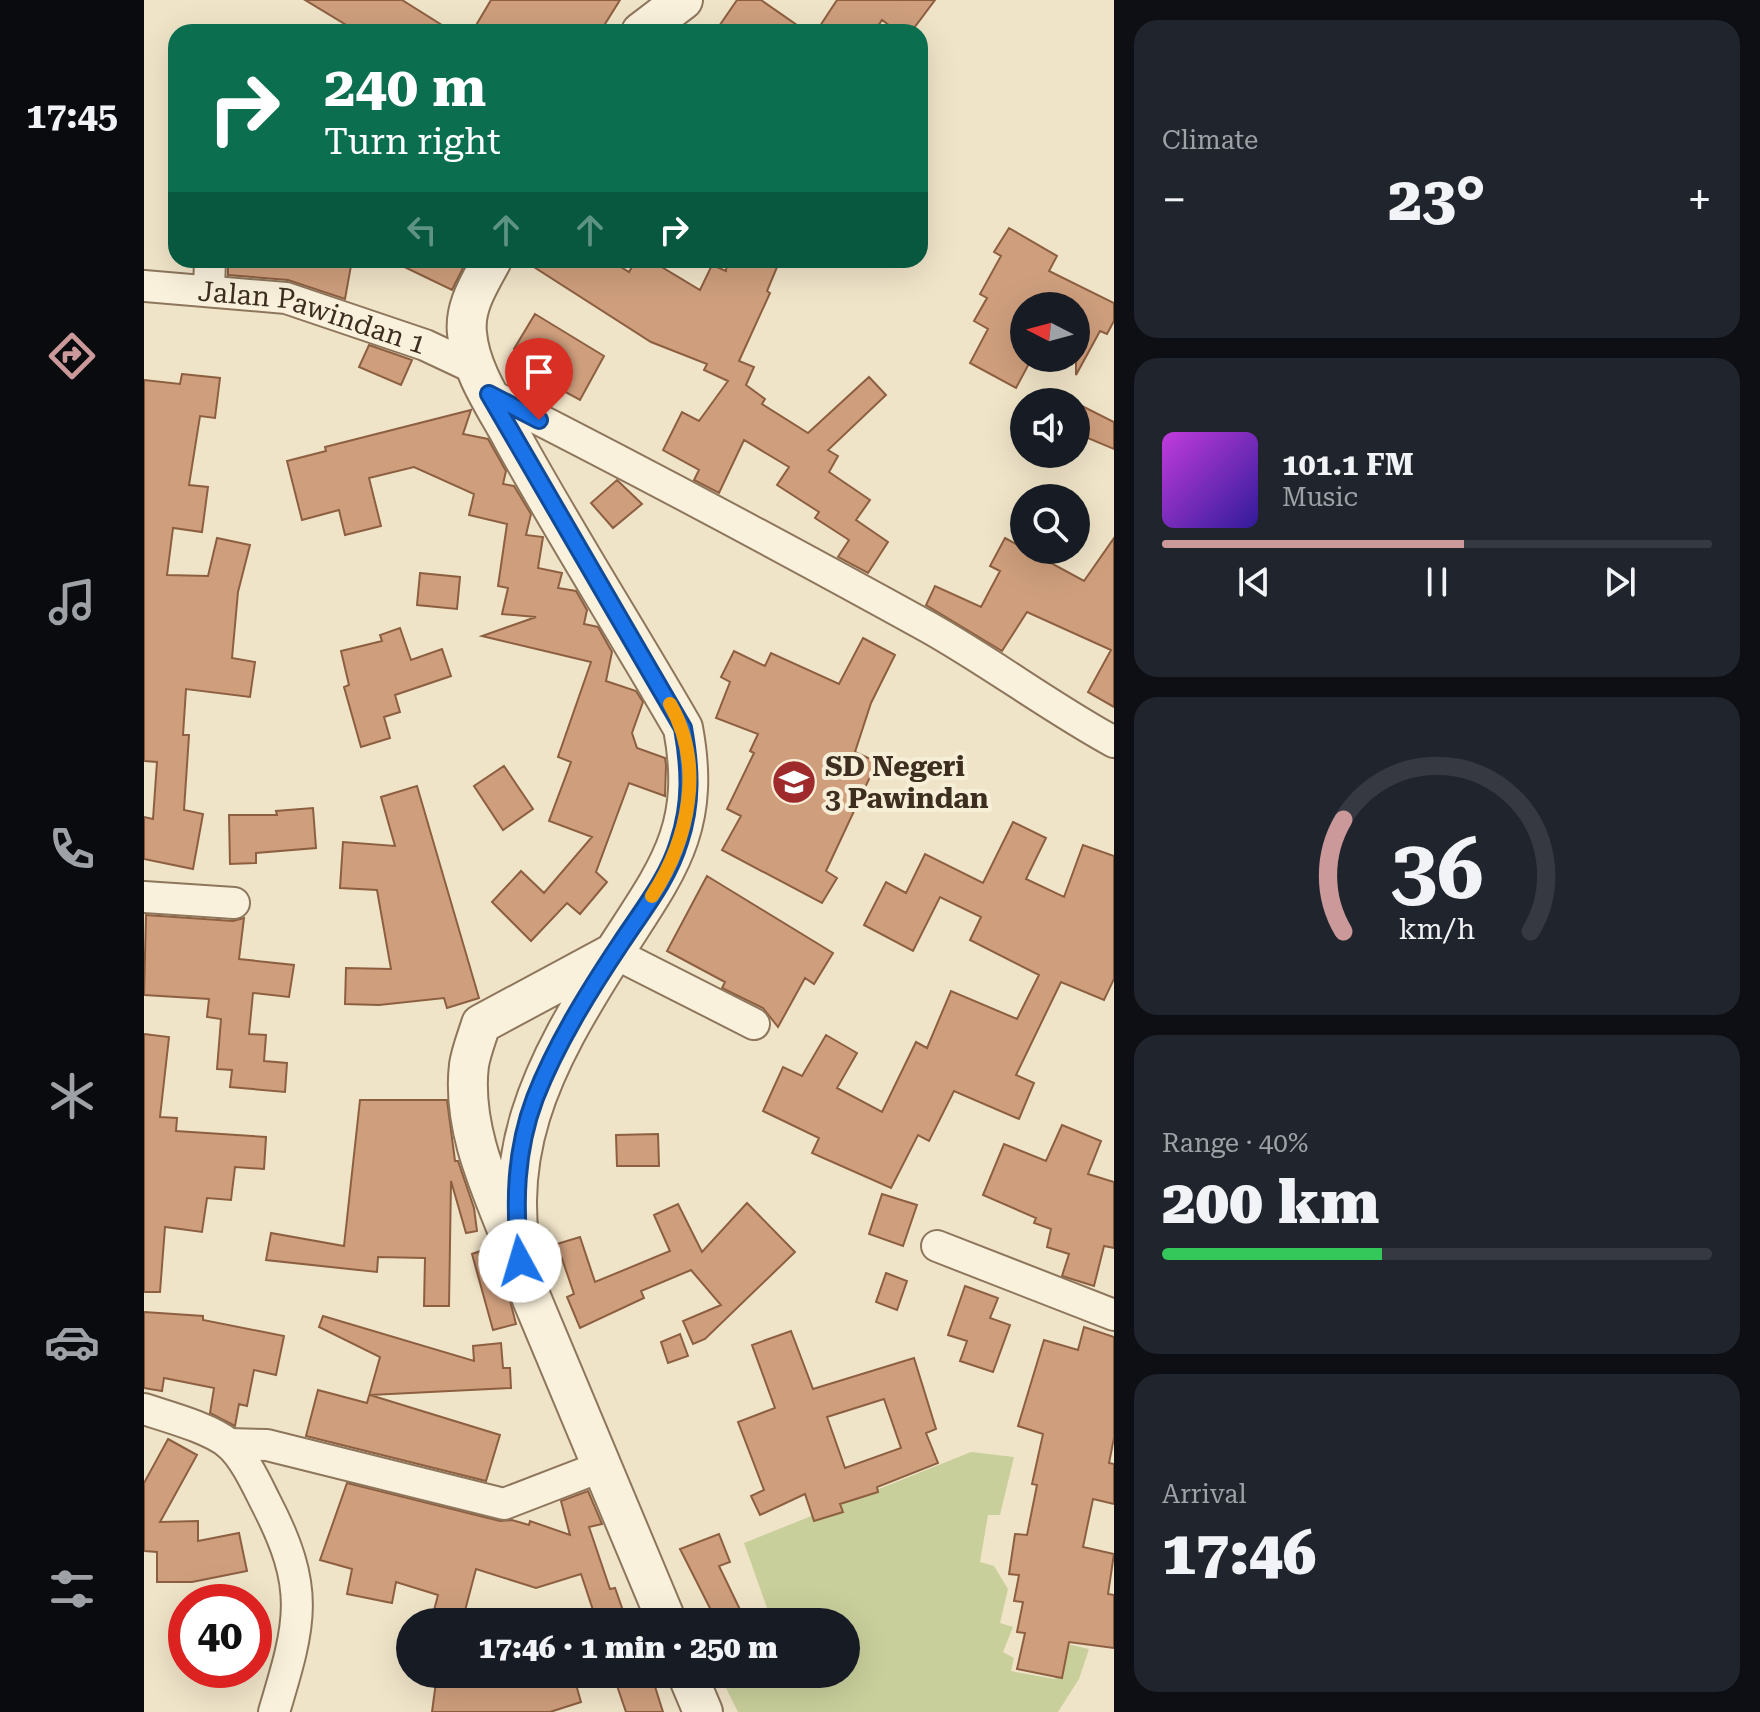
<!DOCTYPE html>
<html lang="en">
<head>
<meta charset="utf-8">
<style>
  :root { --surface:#171b24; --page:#20242c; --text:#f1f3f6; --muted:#9ea1a6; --line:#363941; --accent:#cc999b }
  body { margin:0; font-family:"Roboto Serif",serif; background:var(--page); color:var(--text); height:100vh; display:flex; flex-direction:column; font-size:30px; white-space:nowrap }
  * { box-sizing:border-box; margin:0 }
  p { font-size:26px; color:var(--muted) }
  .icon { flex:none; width:44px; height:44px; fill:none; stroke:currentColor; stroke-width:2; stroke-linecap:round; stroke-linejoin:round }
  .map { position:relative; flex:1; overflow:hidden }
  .drawer { display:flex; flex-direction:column; gap:20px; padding:20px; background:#0d0f14; width:646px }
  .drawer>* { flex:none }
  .hud { position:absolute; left:24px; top:24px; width:760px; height:244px; border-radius:24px; box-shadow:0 8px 32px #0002; background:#0b6e4f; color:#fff; overflow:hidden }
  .needle { width:52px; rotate:276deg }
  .buttons { position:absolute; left:866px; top:292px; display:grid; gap:16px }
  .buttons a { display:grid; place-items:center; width:80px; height:80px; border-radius:50%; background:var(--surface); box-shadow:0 8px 32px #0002; font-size:40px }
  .speed { position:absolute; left:24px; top:1584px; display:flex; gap:16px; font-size:40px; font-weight:700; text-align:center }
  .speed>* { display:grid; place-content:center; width:104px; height:104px; border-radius:50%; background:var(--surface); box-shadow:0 8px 32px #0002; line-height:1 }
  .speed .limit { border:12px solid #d22; background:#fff; color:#111 }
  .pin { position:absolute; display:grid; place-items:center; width:68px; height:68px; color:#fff; margin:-82px -34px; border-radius:50% 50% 50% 0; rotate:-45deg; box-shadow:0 0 8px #0007 }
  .pin .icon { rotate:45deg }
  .me { position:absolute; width:88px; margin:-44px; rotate:354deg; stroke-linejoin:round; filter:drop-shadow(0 0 6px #0008) }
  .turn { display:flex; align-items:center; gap:28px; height:168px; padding:0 24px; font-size:36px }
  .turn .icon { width:104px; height:104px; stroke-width:2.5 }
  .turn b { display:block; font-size:56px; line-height:68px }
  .lanes { display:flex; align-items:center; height:76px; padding:0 24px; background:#0003; justify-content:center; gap:40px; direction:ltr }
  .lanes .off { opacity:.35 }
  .big { font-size:60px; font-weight:800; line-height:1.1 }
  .drawer .tile { flex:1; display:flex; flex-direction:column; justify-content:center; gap:12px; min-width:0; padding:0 28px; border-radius:24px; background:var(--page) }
  .drawer .dial { align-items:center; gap:0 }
  .dial svg { height:208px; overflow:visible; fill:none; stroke:var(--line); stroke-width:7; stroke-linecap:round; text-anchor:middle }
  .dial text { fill:var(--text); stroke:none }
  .song { display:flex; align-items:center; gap:24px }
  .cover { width:96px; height:96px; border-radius:12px; background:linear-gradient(135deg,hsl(290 70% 55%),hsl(250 70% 35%)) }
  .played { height:8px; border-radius:4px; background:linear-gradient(90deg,var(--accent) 55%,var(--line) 55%) }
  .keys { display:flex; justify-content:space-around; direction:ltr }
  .heat { display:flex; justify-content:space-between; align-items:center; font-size:44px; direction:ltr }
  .charge { height:12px; border-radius:6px; background:linear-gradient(90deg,#34c759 40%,var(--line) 0) }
  .trip { position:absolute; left:252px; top:1608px; width:464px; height:80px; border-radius:40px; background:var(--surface); box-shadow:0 8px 32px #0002; font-weight:800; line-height:80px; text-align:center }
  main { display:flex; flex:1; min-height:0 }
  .tab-bar { display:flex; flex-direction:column; width:144px; justify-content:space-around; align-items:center; background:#090b0e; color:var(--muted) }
  .tab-bar .icon { width:56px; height:56px }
  .tab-bar .active { color:var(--accent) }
  .tab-bar b { font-size:36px; color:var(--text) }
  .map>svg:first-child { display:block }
  .green { fill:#c9cf9b }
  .building { fill:#cf9f7d; stroke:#8d5f41; stroke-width:2; fill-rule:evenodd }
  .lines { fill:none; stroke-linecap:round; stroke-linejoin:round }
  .minor-casing { stroke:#8d765c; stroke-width:34 }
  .tertiary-casing { stroke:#8d765c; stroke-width:42 }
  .minor { stroke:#faf1dc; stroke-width:30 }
  .tertiary { stroke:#faf1dc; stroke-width:38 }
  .route-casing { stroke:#114b97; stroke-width:20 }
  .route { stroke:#1a73e8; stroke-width:14 }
  .slow { stroke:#f59e0b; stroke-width:14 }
  .labels { text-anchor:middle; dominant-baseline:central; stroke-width:8; stroke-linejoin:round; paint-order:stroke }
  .street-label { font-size:28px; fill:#3d2e20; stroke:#f7eed8 }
  .poi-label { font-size:28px; font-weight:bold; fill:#3d2e20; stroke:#f7eed8; text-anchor:start }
</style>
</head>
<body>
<main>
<nav class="tab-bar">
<b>17:45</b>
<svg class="icon active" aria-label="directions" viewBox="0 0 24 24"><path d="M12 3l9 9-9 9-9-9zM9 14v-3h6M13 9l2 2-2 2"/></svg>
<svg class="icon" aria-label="music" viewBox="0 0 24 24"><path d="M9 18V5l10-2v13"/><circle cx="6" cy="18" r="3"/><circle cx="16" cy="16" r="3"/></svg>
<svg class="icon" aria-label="phone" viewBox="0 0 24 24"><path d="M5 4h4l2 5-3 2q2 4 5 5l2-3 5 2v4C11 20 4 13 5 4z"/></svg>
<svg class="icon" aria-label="climate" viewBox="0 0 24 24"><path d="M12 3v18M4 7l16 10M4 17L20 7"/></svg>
<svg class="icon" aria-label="car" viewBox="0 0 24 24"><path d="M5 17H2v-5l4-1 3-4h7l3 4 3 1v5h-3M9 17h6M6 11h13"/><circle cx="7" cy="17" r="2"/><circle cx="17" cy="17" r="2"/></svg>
<svg class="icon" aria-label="filters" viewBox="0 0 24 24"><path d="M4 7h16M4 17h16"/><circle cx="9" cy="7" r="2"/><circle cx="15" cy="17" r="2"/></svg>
</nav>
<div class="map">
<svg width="970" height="1712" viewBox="0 0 970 1712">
  <rect width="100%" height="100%" fill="#f0e4c8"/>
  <!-- green -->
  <path class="green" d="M827,1452L870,1457L856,1515H844L836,1562L850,1566L864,1589L856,1623L869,1627L859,1652L870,1658L867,1671L911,1679L919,1643L945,1649L935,1679L914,1712H594L575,1674H702V1622H628L600,1543Z"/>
  <!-- building -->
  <path class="building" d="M161,0H258L309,32H214Z
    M347,0H476L456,32H328Z
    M593,0H617L663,32H571Z
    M693,0H791L767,32H754L738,20L730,32H672Z
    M865,228L913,256L905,271L970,303V321L963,334L956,331L932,375V306H880V358H888L872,388L826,363L844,329L830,321L843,298L836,294L857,256L850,252Z
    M84,260H208L201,299L144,280L84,275Z
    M246,260H323L308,290Z
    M379,260H466L485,272L492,260H506L556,290L568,265L582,271L583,260H636L623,291L626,293L595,361L610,367L602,385L621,399L618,404L664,433L725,377L742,395L684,450L694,456L685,472L726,500L712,520L744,542L724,573L694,557L705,540L671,518L675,512L633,485L645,467L600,440L575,493L550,480L555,470L519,450L538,412L555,421L584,381L560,370L563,364L507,342Z
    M391,314L460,356L436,400L394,377L400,367L370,349Z
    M225,345L268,360L257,385L215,367Z
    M38,374L76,378L71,418L56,416L45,485L64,487L58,532L29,528L23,575L64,576L73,538L106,545L94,592L88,658L111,662L106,697L42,689L39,735H45L40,810L59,814L49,869L0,859V817L9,819L13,762L0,761V380L36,384Z
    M932,403L970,422V449L932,433Z
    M327,410L319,434L344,439L362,471L359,484L370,486L387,514L382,535L399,537L394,568L418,573L414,588L432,591L443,610L440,624L454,627L468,652L462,681L492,691L499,702L488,733L493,748L521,758L522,765L521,796L485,783L452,872L463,882L436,914L423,903L387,941L348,902L377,871L400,893L448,837L405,821L427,762L414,757L447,662L338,636L392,617L358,614L364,588L354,586L363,524L325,515L330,494L270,467L225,478L237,526L201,535L195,510L158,520L143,461L182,451L181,447Z
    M473,480L498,504L469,528L447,503Z
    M861,538L940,581L970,538V707L944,692L967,650L883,612L858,651L782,605L791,586L837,607L856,571L846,566Z
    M276,573L316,577L313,609L273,605Z
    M256,628L267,660L298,649L307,676L251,695L256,712L240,717L246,738L217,747L200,687L205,685L197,651L238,641L236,635Z
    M719,638L751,655L727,703L711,752L733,762L682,871L693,878L678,903L578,850L597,816L583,809L610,753L606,751L614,734L572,718L586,682L577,677L590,651L621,666L627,653L695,684Z
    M360,766L389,809L359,830L330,786Z
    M273,786L335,998L303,1008L300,998L235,1005L201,1004L202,968L247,969L233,890L196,888L199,842L251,846L237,797Z
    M169,808L172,848L112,853V863L86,864L85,815H133L132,811Z
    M869,822L902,838L882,879L920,897L939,845L970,856V979L960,1000L917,982L872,1075L890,1083L875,1119L810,1091L785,1141L774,1135L747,1188L668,1153L675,1138L619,1111L639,1067L658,1076L682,1035L713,1053L693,1088L738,1112L772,1042L783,1048L807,991L873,1019L895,975L826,940L837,917L796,897L769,951L720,925L742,882L762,893L781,854L839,883Z
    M563,876L689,953L670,984L661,978L634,1027L619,1008L578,988L581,982L523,951Z
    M2,915L89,921L100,918L95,959L150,965L145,997L109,993L105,1034L122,1035L120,1061L143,1063L141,1092L86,1087L88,1070L73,1069L77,1019L63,1017L65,999L0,995Z
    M0,1034L25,1037L16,1117L33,1118L32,1131L122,1137L120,1169L91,1167L87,1200L63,1198L58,1232L21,1227L16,1292H0Z
    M216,1100H303L311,1161H314L330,1208L333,1231L322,1233L307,1181L305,1306H280L281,1258L234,1257L233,1272L122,1260L127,1233L200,1246Z
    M918,1125L957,1141L944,1174L970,1182V1248L960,1246L950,1286L918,1276L925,1254L903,1247L907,1229L890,1223L892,1218L839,1195L860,1144L902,1161Z
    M514,1134L515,1166H473L472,1135Z
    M738,1194L773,1205L759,1246L725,1234Z
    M603,1203L651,1252L561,1339L549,1344L539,1321L577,1305L547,1270L497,1291L500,1298L436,1328L423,1297L430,1294L413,1244L436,1237L451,1282L526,1251L510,1215L534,1204L558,1252Z
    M348,1247L358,1269L372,1324L349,1330L328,1254Z
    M742,1273L763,1281L753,1310L732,1302Z
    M821,1286L854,1298L846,1318L866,1325L849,1372L816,1361L823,1341L804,1335Z
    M0,1312L59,1316V1320L140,1336L132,1375L110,1370L103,1406L95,1404L91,1426L66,1413L70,1388L20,1378L18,1391L0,1388Z
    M179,1316L330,1361L329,1346L357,1343L359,1368H366L367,1388L226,1395L356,1435L342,1481L162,1436L174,1390L223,1403L236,1357L175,1327Z
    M940,1327L970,1337V1438L965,1463L970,1464V1504L949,1499L939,1547L970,1554L964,1594L970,1595V1648L925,1642L918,1678L873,1669L881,1633L873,1632L879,1602L870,1601L875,1575L865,1574L871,1534L883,1535L893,1485L888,1484L899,1434L874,1426L900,1340L934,1350Z
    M647,1331L669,1389L770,1358L792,1429L782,1433L794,1463L733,1487L734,1492L696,1504L699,1512L670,1521L661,1494L616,1515L607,1496L620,1490L594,1422L631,1408L608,1345ZM740,1399L757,1448L701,1468L683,1417Z
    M536,1334L544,1356L524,1363L517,1342Z
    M24,1439L53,1455L16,1522L54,1521V1541L95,1533L103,1571L48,1582H13V1552L0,1551V1483Z
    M203,1483L356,1521L368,1520L385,1525L386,1521L426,1535L417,1501L444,1491L458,1524L445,1527L466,1589L471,1588L483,1622H453L437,1574L392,1588L332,1569L318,1622H287L294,1595L252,1582L248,1603L203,1594L208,1569L176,1560Z
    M575,1534L586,1562L575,1566L602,1622H573L536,1549Z
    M293,1674L370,1681L394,1674H429L437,1702L406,1712H288Z
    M469,1674H507L519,1712H482Z"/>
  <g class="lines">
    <!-- minor casing -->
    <g class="minor-casing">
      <g id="minor">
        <path id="s1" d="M0,286L142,298L281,345L332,369"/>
        <path d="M65,289L66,260"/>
        <path d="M345,394C493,469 639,547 784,627C848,663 906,707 970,742"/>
        <path d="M0,897L90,903"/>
        <path d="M470,953L610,1024"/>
        <path d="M793,1246L970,1315"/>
        <path d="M0,1409C24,1417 66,1428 85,1444C100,1457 112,1483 121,1501C167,1589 157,1622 130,1712"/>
        <path d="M85,1444L123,1445L360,1504L456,1467"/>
      </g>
    </g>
    <!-- tertiary casing -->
    <g class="tertiary-casing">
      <path id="tertiary" d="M497,32L539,0
        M348,260C336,283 320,306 323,333C326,371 352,407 369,439C423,537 483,631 539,728C558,829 523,870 471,951C398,1066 347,1159 387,1297L523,1622
        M364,1232C343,1180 318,1123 325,1065C327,1052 333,1037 337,1024L469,953
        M543,1674L559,1712"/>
    </g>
    <!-- minor -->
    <use href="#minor" class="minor"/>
    <!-- tertiary -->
    <use href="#tertiary" class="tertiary"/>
  </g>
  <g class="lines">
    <!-- route casing -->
    <g class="route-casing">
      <path id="route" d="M376,1261C370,1204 371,1151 391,1098C412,1044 445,991 477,943C498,911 524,879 535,842C548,803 546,767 539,728L345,394L395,420"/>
    </g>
    <!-- route -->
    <use href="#route" class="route"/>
    <!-- slow -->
    <path class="slow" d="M508,896C545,839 561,765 526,704"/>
  </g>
  <!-- icons -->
  <defs>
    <g id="school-disc" transform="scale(2.3)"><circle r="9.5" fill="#9e2a2b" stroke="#f7eed8"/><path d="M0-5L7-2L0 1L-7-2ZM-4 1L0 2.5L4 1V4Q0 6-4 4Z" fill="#fff"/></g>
  </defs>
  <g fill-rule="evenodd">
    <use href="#school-disc" x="650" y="782"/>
  </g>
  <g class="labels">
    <!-- street labels -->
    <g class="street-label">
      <text stroke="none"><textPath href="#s1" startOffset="172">Jalan Pawindan 1</textPath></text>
    </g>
    <!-- poi labels -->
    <g class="poi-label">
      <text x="681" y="766">SD Negeri<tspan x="681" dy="32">3 Pawindan</tspan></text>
    </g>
  </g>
</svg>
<div class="buttons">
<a><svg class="needle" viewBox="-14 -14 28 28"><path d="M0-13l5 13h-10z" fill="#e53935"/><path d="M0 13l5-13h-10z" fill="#9ea1a6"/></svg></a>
<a><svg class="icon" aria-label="sound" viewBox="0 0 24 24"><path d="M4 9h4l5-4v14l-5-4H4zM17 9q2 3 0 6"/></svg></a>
<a><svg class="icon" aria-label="search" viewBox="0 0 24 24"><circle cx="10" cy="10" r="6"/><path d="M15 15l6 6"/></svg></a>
</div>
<div class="speed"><div class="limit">40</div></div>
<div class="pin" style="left:395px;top:420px;background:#d93025"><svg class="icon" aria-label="arrive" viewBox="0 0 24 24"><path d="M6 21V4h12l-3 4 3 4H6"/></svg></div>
<svg class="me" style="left:376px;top:1261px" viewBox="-20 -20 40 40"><circle r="19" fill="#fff"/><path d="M0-13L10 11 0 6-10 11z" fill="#1a73e8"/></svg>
<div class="trip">17:46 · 1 min · 250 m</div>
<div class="hud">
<div class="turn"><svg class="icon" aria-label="right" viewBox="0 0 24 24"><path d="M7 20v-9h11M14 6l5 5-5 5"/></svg><div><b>240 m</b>Turn right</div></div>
<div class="lanes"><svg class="icon off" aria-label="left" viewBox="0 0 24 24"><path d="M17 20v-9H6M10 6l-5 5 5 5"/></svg><svg class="icon off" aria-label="ahead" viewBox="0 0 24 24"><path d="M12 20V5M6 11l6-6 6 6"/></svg><svg class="icon off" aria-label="ahead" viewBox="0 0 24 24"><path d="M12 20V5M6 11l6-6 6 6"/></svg><svg class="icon" aria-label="right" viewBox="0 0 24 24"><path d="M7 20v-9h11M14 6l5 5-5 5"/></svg></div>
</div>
</div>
<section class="drawer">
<div class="tile"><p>Climate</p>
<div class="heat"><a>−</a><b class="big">23°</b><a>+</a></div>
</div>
<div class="tile">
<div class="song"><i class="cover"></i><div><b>101.1 FM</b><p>Music</p></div></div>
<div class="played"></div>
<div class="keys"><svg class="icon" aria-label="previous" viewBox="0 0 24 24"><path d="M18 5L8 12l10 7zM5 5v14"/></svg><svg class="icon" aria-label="pause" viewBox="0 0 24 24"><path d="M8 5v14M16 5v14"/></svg><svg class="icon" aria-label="next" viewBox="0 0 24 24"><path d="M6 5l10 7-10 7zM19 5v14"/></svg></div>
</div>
<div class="tile dial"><svg viewBox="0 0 100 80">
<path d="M14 69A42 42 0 1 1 86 69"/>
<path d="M14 69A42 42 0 0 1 14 26" stroke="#cc999b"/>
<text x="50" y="56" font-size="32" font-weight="700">36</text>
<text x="50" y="72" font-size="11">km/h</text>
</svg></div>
<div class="tile"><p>Range · 40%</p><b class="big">200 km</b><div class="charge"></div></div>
<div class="tile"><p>Arrival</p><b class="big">17:46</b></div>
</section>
</main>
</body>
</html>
